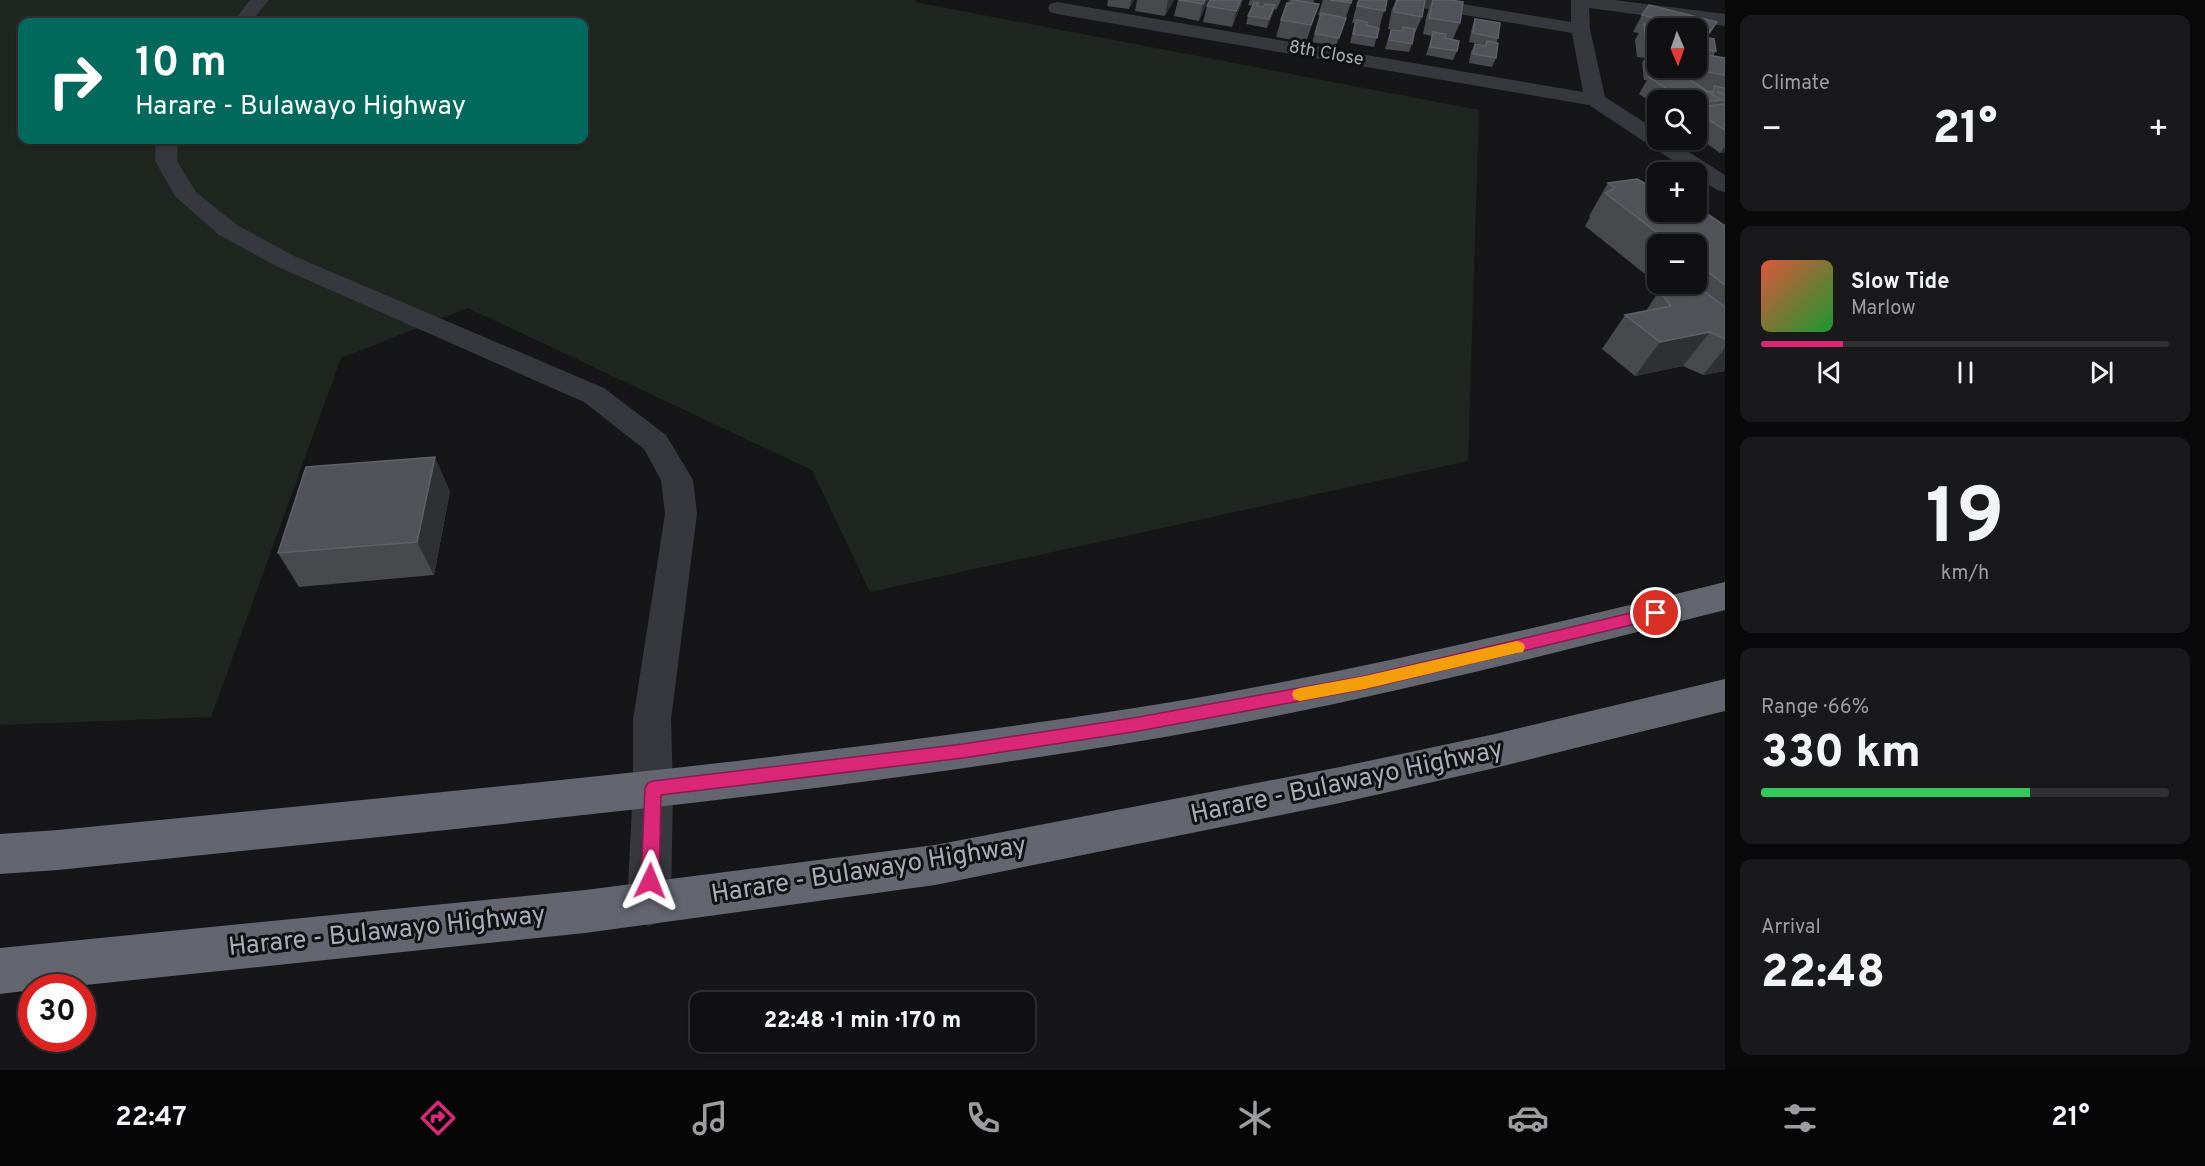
<!DOCTYPE html>
<html lang="en">
<head>
<meta charset="utf-8">
<style>
  :root { --surface:#101012; --page:#19191b; --text:#f1f3f6; --muted:#9c9d9f; --line:#303032; --accent:#db2777 }
  body { margin:0; font-family:Overpass,sans-serif; background:var(--page); color:var(--text); height:100vh; display:flex; flex-direction:column; font-size:22px; white-space:nowrap }
  * { box-sizing:border-box; margin:0 }
  p { font-size:20px; color:var(--muted) }
  .icon { flex:none; width:33px; height:33px; fill:none; stroke:currentColor; stroke-width:2; stroke-linecap:round; stroke-linejoin:round }
  .map { position:relative; flex:1; overflow:hidden }
  .panel { display:flex; flex-direction:column; gap:15px; padding:15px; background:#09090a; width:480px }
  .panel>* { flex:none }
  .banner { position:absolute; left:18px; top:18px; width:570px; height:126px; border-radius:12px; box-shadow:0 2px 4px #0004,0 0 0 2px var(--line); background:#00695c; color:#fff; overflow:hidden }
  .needle { width:39px; rotate:178deg }
  .fabs { position:absolute; left:1647px; top:18px; display:grid; gap:12px }
  .fabs a { display:grid; place-items:center; width:60px; height:60px; border-radius:12px; background:var(--surface); box-shadow:0 2px 4px #0004,0 0 0 2px var(--line); font-size:30px }
  .speed { position:absolute; left:18px; top:974px; display:flex; gap:12px; font-size:30px; font-weight:700; text-align:center }
  .speed>* { display:grid; place-content:center; width:78px; height:78px; border-radius:50%; background:var(--surface); box-shadow:0 2px 4px #0004,0 0 0 2px var(--line); line-height:1 }
  .speed .limit { border:9px solid #d22; background:#fff; color:#111 }
  .pin { position:absolute; display:grid; place-items:center; width:51px; height:51px; color:#fff; margin:-26px; border:3px solid #fff; border-radius:50%; box-shadow:0 2px 6px #0007 }
  .me { position:absolute; width:66px; margin:-33px; rotate:2deg; stroke-linejoin:round; filter:drop-shadow(0 0 4px #0008) }
  .turn { display:flex; align-items:center; gap:21px; height:126px; padding:0 18px; font-size:27px }
  .turn .icon { width:78px; height:78px; stroke-width:2.5 }
  .turn b { display:block; font-size:42px; line-height:51px }
  .big { font-size:45px; font-weight:800; line-height:1.1 }
  .panel .tile { flex:1; display:flex; flex-direction:column; justify-content:center; gap:9px; min-width:0; padding:0 21px; border-radius:12px; background:var(--page) }
  .panel .dial { align-items:center; gap:0 }
  .dial b { font-size:78px; line-height:1 }
  .song { display:flex; align-items:center; gap:18px }
  .cover { width:72px; height:72px; border-radius:9px; background:linear-gradient(135deg,hsl(10 70% 55%),hsl(130 70% 35%)) }
  .played { height:6px; border-radius:3px; background:linear-gradient(90deg,var(--accent) 20%,var(--line) 20%) }
  .keys { display:flex; justify-content:space-around; direction:ltr }
  .heat { display:flex; justify-content:space-between; align-items:center; font-size:33px; direction:ltr }
  .charge { height:9px; border-radius:4px; background:linear-gradient(90deg,#34c759 66%,var(--line) 0) }
  .trip { position:absolute; left:690px; top:992px; width:345px; height:60px; border-radius:12px; background:var(--surface); box-shadow:0 2px 4px #0004,0 0 0 2px var(--line); font-weight:800; line-height:60px; text-align:center }
  .tabs { display:flex; height:96px; justify-content:space-around; align-items:center; background:#060607; color:var(--muted) }
  .tabs .icon { width:42px; height:42px }
  .tabs .active { color:var(--accent) }
  .tabs b { font-size:27px; color:var(--text) }
  main { display:flex; flex:1; min-height:0 }
  .map>svg:first-child { display:block }
  .green { fill:#1e261f; fill-rule:evenodd }
  .lines { fill:none; stroke-linecap:round; stroke-linejoin:round }
  .street { fill:#37383d; fill-rule:evenodd }
  .highway { fill:#63666e; fill-rule:evenodd }
  .wall { fill:#47494d; fill-rule:evenodd }
  .shaded-wall { fill:#2f3033 }
  .building { fill:#525359; stroke:#5f6168; stroke-width:1.5 }
  .route { fill:#db2777; stroke:#8e194d; stroke-width:1.5 }
  .slow { fill:#f59e0b }
  .labels { text-anchor:middle; dominant-baseline:central; stroke-width:6; stroke-linejoin:round; paint-order:stroke }
  .far-street-label { font-size:18px; fill:#a8adb8; stroke:#111113 }
  .near-street-label { font-size:26px; fill:#a8adb8; stroke:#111113 }
</style>
</head>
<body>
<main>
<div class="map">
<svg width="1725" height="1070" viewBox="0 0 1725 1070">
  <rect width="100%" height="100%" fill="#161618"/>
  <!-- green -->
  <path class="green" d="M0,0H916L915,2L1479,110L1468,461L870,592L812,470L468,308L341,358L211,717L0,725ZM22,22H584V140H22Z"/>
  <g class="lines">
    <!-- street -->
    <path class="street" d="M250,0H269L251,22H233Z
      M1395,0H1438L1571,22V0H1614L1725,14V26L1589,8L1590,29L1605,97L1658,131V140H1670L1725,175V192L1717,190L1696,177V172H1690L1589,105L1057,14L1050,12L1048,8L1050,4L1057,2L1583,92L1572,33L1398,4Z
      M156,140H178L177,161L196,192L237,225L294,256L604,388L666,435L693,480L697,514L671,720L673,788L671,905L664,920L649,926L634,920L627,905L633,788V720L665,514L661,480L644,449L584,402L276,266L219,235L175,196L155,161Z"/>
    <!-- highway -->
    <path class="highway" d="M1725,582V610C1527,660 1330,710 1129,743C774,801 415,832 58,870L0,874V834L58,830C415,794 773,764 1128,709C1329,678 1527,630 1725,582Z
      M1725,679V711L1495,768L1340,803L935,885L585,933L66,987H32V990L0,994V948L585,890L935,845L1340,767L1495,734Z"/>
  </g>
  <!-- wall -->
  <path class="wall" d="M1108,0H1134L1129,9L1107,6Z
    M1137,0H1174L1165,16L1135,11Z
    M1178,0H1208L1199,21L1174,16Z
    M1210,0H1243L1232,27L1203,22L1207,6Z
    M1250,0H1281L1276,10L1274,9L1267,28L1246,24L1248,16L1253,6L1248,5Z
    M1289,0H1314L1313,3L1319,4L1306,42L1276,37L1281,20Z
    M1323,0H1352L1336,46L1312,42L1321,16L1318,15Z
    M1358,0H1387L1374,47L1350,43L1355,23H1352Z
    M1396,0H1425L1422,17L1415,33H1414L1412,44L1409,52L1385,49L1391,30L1402,31L1388,29L1392,9Z
    M1432,0H1450L1460,23L1453,39L1457,51L1453,60L1426,55L1432,36L1423,34L1427,14Z
    M1642,15L1717,22L1707,38L1716,51L1713,56L1725,58V152L1720,153L1696,136V100H1658V107L1639,94L1647,80H1644L1642,63L1645,58L1637,57L1635,40L1639,33L1633,32ZM1658,28H1696V68H1658Z
    M1475,19L1498,38L1496,43V58L1492,67L1469,63L1471,52L1475,44L1485,45L1469,42L1472,27Z
    M1608,183L1725,226V371L1703,375L1683,366L1635,376L1602,349L1625,315L1646,311L1659,291L1665,290L1585,226L1590,217L1589,216ZM1658,244H1696V284H1658Z
    M450,491L434,575L299,587L278,553Z"/>
  <!-- shaded-wall -->
  <path class="shaded-wall" d="M1131,0H1134L1129,9Z
    M1168,0H1174L1165,16Z
    M1205,0H1208L1207,3L1199,21L1203,4Z
    M1241,0H1243L1232,27L1236,11Z
    M1275,5L1273,14L1267,28L1269,19Z
    M1725,146V152L1720,153Z
    M1710,332L1683,366L1635,376L1660,342Z
    M1725,348V371L1703,375Z
    M435,457L450,491L434,575L417,542Z"/>
  <!-- building -->
  <path class="building" d="M1178,0H1205L1203,4Z
    M1210,0H1241L1236,11L1207,6Z
    M1293,0L1319,4L1311,25L1281,20L1287,3L1291,4Z
    M1330,0H1352L1351,3Z
    M1359,0H1387L1385,11L1357,6Z
    M1397,0H1425L1422,17L1394,12Z
    M1433,0H1450L1463,2L1460,23L1429,18Z
    M1254,3H1258L1257,6L1263,7L1265,4L1275,5L1269,19L1248,16Z
    M1649,5L1717,22L1710,32L1642,15Z
    M1321,13L1346,18L1339,38L1315,34Z
    M1475,19L1500,23L1498,38L1473,33Z
    M1356,20L1367,22L1366,25L1379,28L1377,38L1353,34Z
    M1644,24L1663,27L1664,28H1658V42L1646,40Z
    M1403,27L1415,29L1412,44L1389,40L1391,30L1402,31Z
    M1433,32L1446,34L1445,38L1459,41L1457,51L1430,47Z
    M1696,36L1714,39L1716,51L1696,48Z
    M1487,41L1498,43L1496,58L1473,54L1475,44L1486,46Z
    M1652,46L1658,47V63H1654Z
    M1696,53L1725,58V75L1682,68H1696Z
    M1681,74L1721,100L1696,103V100H1678L1671,96L1676,95L1649,77Z
    M1714,86L1725,88V94L1717,92L1725,94V101L1721,100L1709,92L1710,91L1713,92Z
    M1725,104V130L1696,112V107Z
    M1637,179L1648,185L1658,183V212H1696V206L1725,226V285L1696,263V244H1672L1605,193L1615,188L1608,183Z
    M1696,285L1725,307V339L1710,332L1660,342L1625,315L1671,306L1659,291Z
    M435,457L417,542L278,553L306,467Z"/>
  <!-- route -->
  <path class="route" d="M1656,607L1661,609L1664,613L1661,617L1656,619L1365,689L1133,732L963,758L661,795L659,881L656,887L650,890L644,887L641,881L645,788L648,783L653,781L963,744L1133,718L1365,676Z"/>
  <!-- slow -->
  <path class="slow" d="M1517,641L1523,643L1525,647L1523,652L1517,653L1365,689L1300,701L1294,699L1292,694L1294,690L1300,688L1365,676Z"/>
  <g class="labels">
    <!-- far-street labels -->
    <g class="far-street-label">
      <text transform="translate(1326 54) rotate(10)">8th Close</text>
    </g>
    <!-- near-street labels -->
    <g class="near-street-label">
      <text transform="translate(1347 783) rotate(-12)">Harare - Bulawayo Highway</text>
      <text transform="translate(869 871) rotate(-9)">Harare - Bulawayo Highway</text>
      <text transform="translate(387 932) rotate(-6)">Harare - Bulawayo Highway</text>
    </g>
  </g>
</svg>
<div class="fabs">
<a><svg class="needle" viewBox="-14 -14 28 28"><path d="M0-13l5 13h-10z" fill="#e53935"/><path d="M0 13l5-13h-10z" fill="#9c9d9f"/></svg></a>
<a><svg class="icon" aria-label="search" viewBox="0 0 24 24"><circle cx="10" cy="10" r="6"/><path d="M15 15l6 6"/></svg></a>
<a>+</a>
<a>−</a>
</div>
<div class="speed"><div class="limit">30</div></div>
<div class="pin" style="left:1656px;top:613px;background:#d93025"><svg class="icon" aria-label="arrive" viewBox="0 0 24 24"><path d="M6 21V4h12l-3 4 3 4H6"/></svg></div>
<svg class="me" style="left:650px;top:881px" viewBox="-20 -20 40 40"><path d="M0-17L14 15 0 8-14 15z" fill="#db2777" stroke="#fff" stroke-width="4"/></svg>
<div class="trip">22:48 · 1 min · 170 m</div>
<div class="banner">
<div class="turn"><svg class="icon" aria-label="right" viewBox="0 0 24 24"><path d="M7 20v-9h11M14 6l5 5-5 5"/></svg><div><b>10 m</b>Harare - Bulawayo Highway</div></div>
</div>
</div>
<section class="panel">
<div class="tile"><p>Climate</p>
<div class="heat"><a>−</a><b class="big">21°</b><a>+</a></div>
</div>
<div class="tile">
<div class="song"><i class="cover"></i><div><b>Slow Tide</b><p>Marlow</p></div></div>
<div class="played"></div>
<div class="keys"><svg class="icon" aria-label="previous" viewBox="0 0 24 24"><path d="M18 5L8 12l10 7zM5 5v14"/></svg><svg class="icon" aria-label="pause" viewBox="0 0 24 24"><path d="M8 5v14M16 5v14"/></svg><svg class="icon" aria-label="next" viewBox="0 0 24 24"><path d="M6 5l10 7-10 7zM19 5v14"/></svg></div>
</div>
<div class="tile dial"><b>19</b><p>km/h</p></div>
<div class="tile"><p>Range · 66%</p><b class="big">330 km</b><div class="charge"></div></div>
<div class="tile"><p>Arrival</p><b class="big">22:48</b></div>
</section>
</main>
<nav class="tabs">
<b>22:47</b>
<svg class="icon active" aria-label="directions" viewBox="0 0 24 24"><path d="M12 3l9 9-9 9-9-9zM9 14v-3h6M13 9l2 2-2 2"/></svg>
<svg class="icon" aria-label="music" viewBox="0 0 24 24"><path d="M9 18V5l10-2v13"/><circle cx="6" cy="18" r="3"/><circle cx="16" cy="16" r="3"/></svg>
<svg class="icon" aria-label="phone" viewBox="0 0 24 24"><path d="M5 4h4l2 5-3 2q2 4 5 5l2-3 5 2v4C11 20 4 13 5 4z"/></svg>
<svg class="icon" aria-label="climate" viewBox="0 0 24 24"><path d="M12 3v18M4 7l16 10M4 17L20 7"/></svg>
<svg class="icon" aria-label="car" viewBox="0 0 24 24"><path d="M5 17H2v-5l4-1 3-4h7l3 4 3 1v5h-3M9 17h6M6 11h13"/><circle cx="7" cy="17" r="2"/><circle cx="17" cy="17" r="2"/></svg>
<svg class="icon" aria-label="filters" viewBox="0 0 24 24"><path d="M4 7h16M4 17h16"/><circle cx="9" cy="7" r="2"/><circle cx="15" cy="17" r="2"/></svg>
<b>21°</b>
</nav>
</body>
</html>
